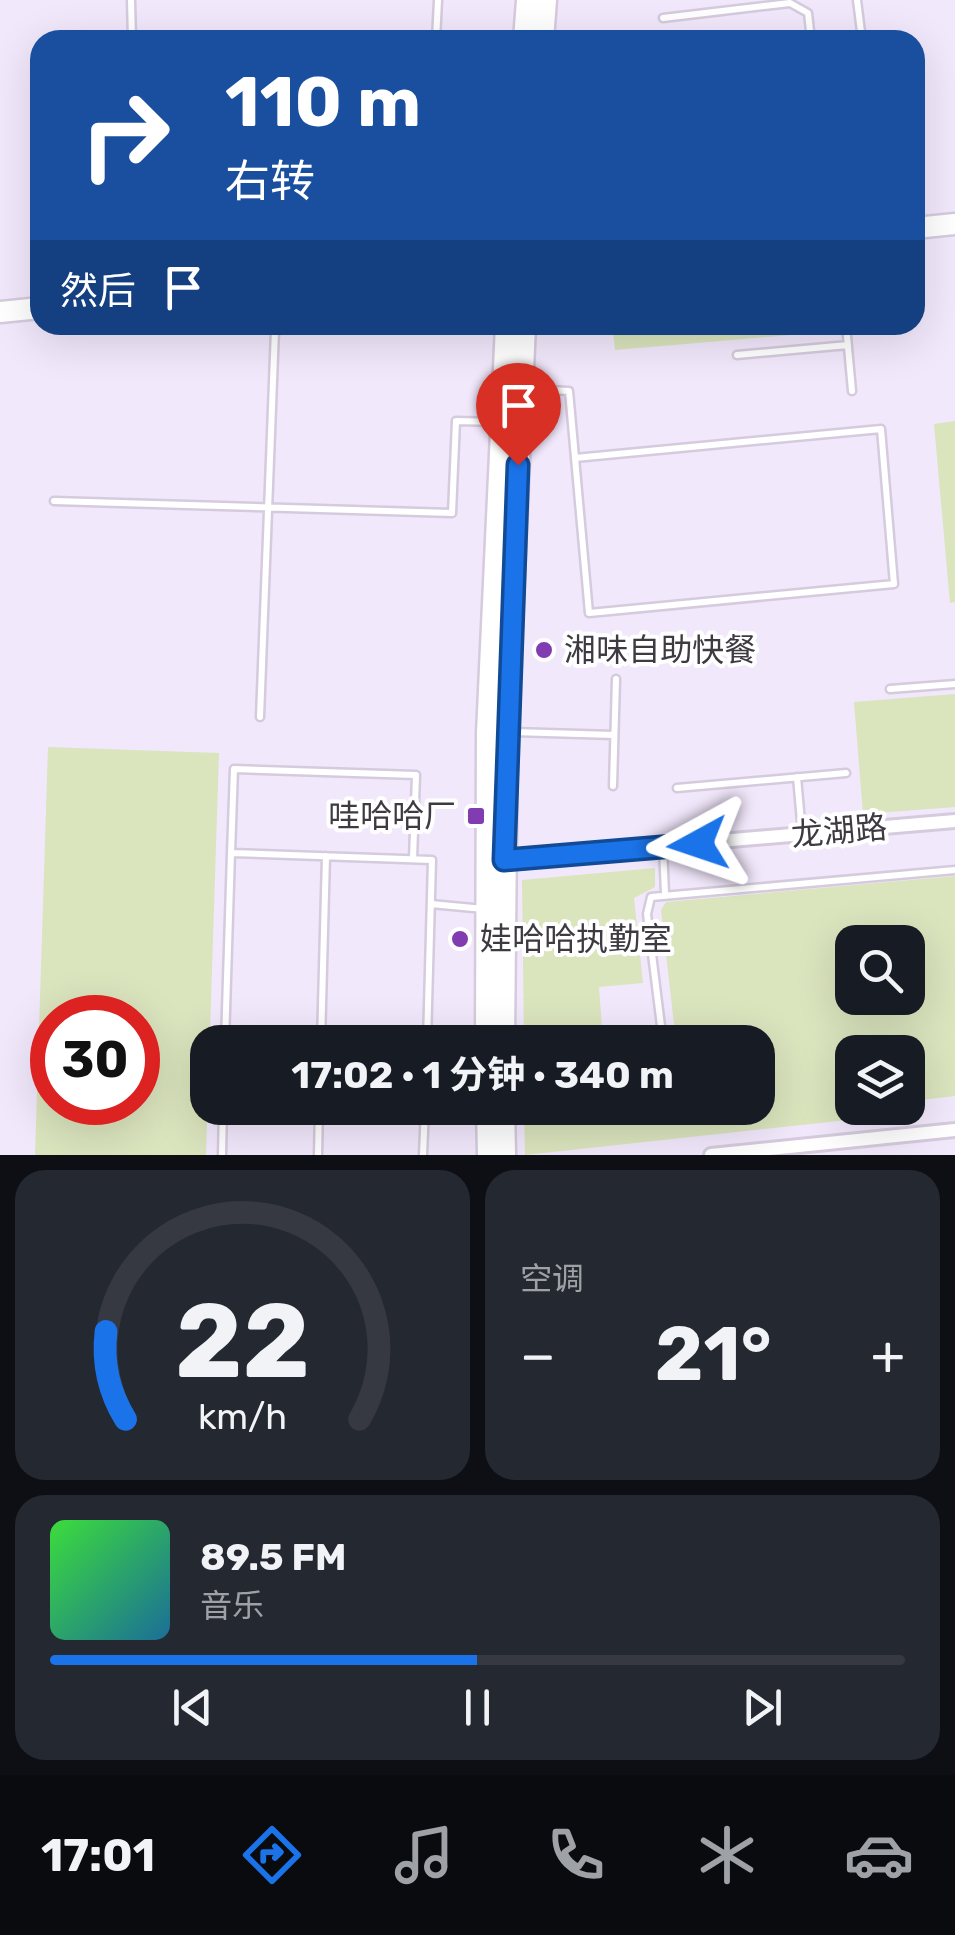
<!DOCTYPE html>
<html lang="zh">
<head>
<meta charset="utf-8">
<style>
  :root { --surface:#171b24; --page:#242831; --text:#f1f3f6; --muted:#9ea1a6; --line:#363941; --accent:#1a73e8 }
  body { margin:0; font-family:Rubik,"Noto Sans SC",sans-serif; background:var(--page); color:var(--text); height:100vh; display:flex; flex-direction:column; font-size:38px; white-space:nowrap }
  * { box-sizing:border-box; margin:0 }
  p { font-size:32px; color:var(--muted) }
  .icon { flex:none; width:55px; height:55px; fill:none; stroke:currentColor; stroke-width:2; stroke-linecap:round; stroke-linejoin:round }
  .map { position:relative; height:1155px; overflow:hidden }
  .details { display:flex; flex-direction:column; gap:15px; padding:15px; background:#0d0f14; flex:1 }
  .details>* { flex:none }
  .hud { position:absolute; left:30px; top:30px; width:895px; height:305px; border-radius:30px; box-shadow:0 10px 40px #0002; background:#1a4fa0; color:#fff; overflow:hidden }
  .controls { position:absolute; left:835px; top:925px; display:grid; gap:20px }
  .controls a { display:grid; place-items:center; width:90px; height:90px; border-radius:20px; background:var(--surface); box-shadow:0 10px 40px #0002; font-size:50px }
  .speed { position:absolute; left:30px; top:995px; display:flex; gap:20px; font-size:50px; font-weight:700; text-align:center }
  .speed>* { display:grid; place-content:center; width:130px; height:130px; border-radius:50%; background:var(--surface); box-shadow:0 10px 40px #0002; line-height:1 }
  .speed .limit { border:15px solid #d22; background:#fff; color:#111 }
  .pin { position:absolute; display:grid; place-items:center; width:85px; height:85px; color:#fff; margin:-102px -42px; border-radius:50% 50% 50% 0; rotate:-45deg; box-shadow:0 0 10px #0007 }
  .pin .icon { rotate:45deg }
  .me { position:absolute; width:110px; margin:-55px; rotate:265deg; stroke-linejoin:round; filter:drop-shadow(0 0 8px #0008) }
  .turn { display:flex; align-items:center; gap:35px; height:210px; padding:0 30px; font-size:45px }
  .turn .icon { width:130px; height:130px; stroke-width:2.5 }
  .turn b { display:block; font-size:70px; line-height:85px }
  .then { display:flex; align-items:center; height:95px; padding:0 30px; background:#0003; gap:20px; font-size:38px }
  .big { font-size:75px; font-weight:700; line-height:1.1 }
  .details .widget { flex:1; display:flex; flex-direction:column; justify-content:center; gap:15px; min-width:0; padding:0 35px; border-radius:30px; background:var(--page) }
  .details .dial { align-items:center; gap:0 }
  .dial svg { height:260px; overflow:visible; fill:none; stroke:var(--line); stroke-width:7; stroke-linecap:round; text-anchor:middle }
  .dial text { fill:var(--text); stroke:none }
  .song { display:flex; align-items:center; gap:30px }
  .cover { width:120px; height:120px; border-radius:15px; background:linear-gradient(135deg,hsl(120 70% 55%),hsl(200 70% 35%)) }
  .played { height:10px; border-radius:5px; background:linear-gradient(90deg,var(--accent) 50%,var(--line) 50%) }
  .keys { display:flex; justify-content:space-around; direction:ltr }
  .heat { display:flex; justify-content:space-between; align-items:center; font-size:55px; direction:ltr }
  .details .tiles { flex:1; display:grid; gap:15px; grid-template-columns:1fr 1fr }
  .widget:last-child { grid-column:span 2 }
  .trip { position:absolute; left:190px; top:1025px; width:585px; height:100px; border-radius:30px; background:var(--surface); box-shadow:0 10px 40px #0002; font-weight:700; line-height:100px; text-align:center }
  .tab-bar { display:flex; height:160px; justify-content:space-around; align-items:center; background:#090b0e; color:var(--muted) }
  .tab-bar .icon { width:70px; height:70px }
  .tab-bar .selected { color:var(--accent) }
  .tab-bar b { font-size:45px; color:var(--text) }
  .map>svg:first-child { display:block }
  .built { fill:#f2e8fc; fill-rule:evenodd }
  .green { fill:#dae4bd; fill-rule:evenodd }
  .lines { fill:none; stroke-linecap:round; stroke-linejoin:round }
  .service-casing { stroke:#d5cbdd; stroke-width:11 }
  .minor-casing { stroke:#d5cbdd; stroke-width:18 }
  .primary-casing { stroke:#d5cbdd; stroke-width:25 }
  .trunk-casing { stroke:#d5cbdd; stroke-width:25 }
  .service { stroke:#fff; stroke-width:6 }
  .minor { stroke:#fff; stroke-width:12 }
  .primary { stroke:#fff; stroke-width:20 }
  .trunk { stroke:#fff; stroke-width:20 }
  .route-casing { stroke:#114b97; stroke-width:25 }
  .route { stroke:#1a73e8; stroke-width:18 }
  .poi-dot { fill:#803cb0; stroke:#fff; stroke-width:4 }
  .labels { text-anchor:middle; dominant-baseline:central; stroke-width:8; stroke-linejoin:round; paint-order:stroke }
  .poi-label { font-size:32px; fill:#3d3a41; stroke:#fff; text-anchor:start }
  .street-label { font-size:32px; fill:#3d3a41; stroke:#fff }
</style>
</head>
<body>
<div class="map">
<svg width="955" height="1155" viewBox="0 0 955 1155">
  <rect width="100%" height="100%" fill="#f9f5fd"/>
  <!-- built -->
  <path class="built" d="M0,0H955V1155H0ZM40,40H915V325H40ZM852,942H908V998H852ZM52,1018H138V1102H52ZM208,1042H758V1108H208ZM852,1052H908V1108H852Z"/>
  <!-- green -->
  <path class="green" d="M612,325H831L815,333L615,350Z
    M955,421V602L950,603L934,424Z
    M955,694V807L863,814L854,702Z
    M48,747L219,753L206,1155H35ZM52,1018H138V1102H52Z
    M655,868V887L634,898L643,983L599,987L603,1042H524L522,880Z
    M955,876V1096L921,1100L922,1112L525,1155L524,1108H758V1042H676L661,910L666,902ZM908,942V998H852V942ZM908,1052V1108H852V1052Z"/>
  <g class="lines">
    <!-- service casing -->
    <g class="service-casing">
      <path id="service" d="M131,0L132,40
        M857,0L862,40
        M663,18L790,3L808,13L811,40
        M436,40L438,0
        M846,325L852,391
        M737,355L848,345
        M527,389L569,391L589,613L894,584L881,429L575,458
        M54,501L452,513L456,421L500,422
        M890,689L955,684
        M260,717L275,330
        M513,732L614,735
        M797,777L802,833
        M613,786L616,679
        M677,788L846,773
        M663,847L665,894
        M231,853L234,769L416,775L413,859
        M431,904L484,909
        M225,1042L231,853L432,860L427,1042
        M321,1042L326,856
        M663,1042L647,914L651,897L955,870
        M222,1155L223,1108
        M318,1155L319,1108
        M423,1155L425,1108"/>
    </g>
    <!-- minor casing -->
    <g class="minor-casing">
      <path id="minor" d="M499,860L955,821
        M711,1155L955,1130"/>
    </g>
    <!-- primary casing -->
    <g class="primary-casing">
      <path id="primary" d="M915,228L955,224
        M0,312L40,308"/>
    </g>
    <!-- trunk casing -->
    <g class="trunk-casing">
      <path id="trunk" d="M524,40L527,0
        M543,40L546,0
        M486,1042L487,733L506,325
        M504,1042L507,732L525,325
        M487,1108L488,1155
        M504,1108L505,1155"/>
    </g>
    <!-- service -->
    <use href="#service" class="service"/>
    <!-- minor -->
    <use href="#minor" class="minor"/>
    <!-- primary -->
    <use href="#primary" class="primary"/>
    <!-- trunk -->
    <use href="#trunk" class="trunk"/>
  </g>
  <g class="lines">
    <!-- route casing -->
    <g class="route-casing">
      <path id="route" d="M518,465L504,860L698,844"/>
    </g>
    <!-- route -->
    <use href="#route" class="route"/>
  </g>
  <!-- markers -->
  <g class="poi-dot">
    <circle cx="544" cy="650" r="10"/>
    <rect x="466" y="806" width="20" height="20" rx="5"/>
    <circle cx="460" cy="939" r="10"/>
  </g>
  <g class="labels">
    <!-- poi labels -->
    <g class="poi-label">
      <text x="564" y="650">湘味自助快餐</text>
      <text x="456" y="816" text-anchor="end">哇哈哈厂</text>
      <text x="480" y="939">娃哈哈执勤室</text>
    </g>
    <!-- street labels -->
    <g class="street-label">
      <text transform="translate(839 831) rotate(-5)">龙湖路</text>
    </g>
  </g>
</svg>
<div class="controls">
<a><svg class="icon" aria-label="search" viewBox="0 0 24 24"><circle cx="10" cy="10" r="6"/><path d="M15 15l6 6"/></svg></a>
<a><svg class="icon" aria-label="layers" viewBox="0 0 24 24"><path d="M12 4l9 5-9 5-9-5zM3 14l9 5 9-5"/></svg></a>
</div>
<div class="speed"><div class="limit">30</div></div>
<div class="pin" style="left:518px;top:465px;background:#d93025"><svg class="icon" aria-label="arrive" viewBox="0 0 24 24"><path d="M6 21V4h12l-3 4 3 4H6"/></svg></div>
<svg class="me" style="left:698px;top:844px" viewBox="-20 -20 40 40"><path d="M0-17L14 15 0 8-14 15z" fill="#1a73e8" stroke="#fff" stroke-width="4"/></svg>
<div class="trip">17:02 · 1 分钟 · 340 m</div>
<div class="hud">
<div class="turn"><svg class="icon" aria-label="right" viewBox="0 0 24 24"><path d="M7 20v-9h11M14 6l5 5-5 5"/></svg><div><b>110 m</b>右转</div></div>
<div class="then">然后<svg class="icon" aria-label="arrive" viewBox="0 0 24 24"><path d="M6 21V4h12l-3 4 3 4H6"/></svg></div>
</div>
</div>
<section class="details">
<div class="tiles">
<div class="widget dial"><svg viewBox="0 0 100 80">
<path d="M14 69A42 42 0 1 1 86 69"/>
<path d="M14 69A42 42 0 0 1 8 42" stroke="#1a73e8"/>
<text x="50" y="56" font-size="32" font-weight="700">22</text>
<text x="50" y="72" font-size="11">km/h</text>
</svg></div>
<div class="widget"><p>空调</p>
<div class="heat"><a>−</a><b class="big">21°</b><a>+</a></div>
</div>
<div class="widget">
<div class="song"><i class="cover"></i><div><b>89.5 FM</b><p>音乐</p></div></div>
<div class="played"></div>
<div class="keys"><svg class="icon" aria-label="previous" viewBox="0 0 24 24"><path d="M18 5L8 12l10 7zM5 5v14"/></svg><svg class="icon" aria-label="pause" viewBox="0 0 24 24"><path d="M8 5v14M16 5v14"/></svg><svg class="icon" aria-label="next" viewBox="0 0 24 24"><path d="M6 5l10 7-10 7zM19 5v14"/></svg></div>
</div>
</div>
</section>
<nav class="tab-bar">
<b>17:01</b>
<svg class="icon selected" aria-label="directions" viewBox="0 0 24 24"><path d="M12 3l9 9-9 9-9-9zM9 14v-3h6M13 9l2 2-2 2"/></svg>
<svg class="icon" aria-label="music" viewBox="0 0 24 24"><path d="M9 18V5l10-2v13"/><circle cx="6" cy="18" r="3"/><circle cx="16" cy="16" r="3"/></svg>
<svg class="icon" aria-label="phone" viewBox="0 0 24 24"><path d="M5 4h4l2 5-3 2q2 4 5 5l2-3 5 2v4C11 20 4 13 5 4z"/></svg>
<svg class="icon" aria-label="climate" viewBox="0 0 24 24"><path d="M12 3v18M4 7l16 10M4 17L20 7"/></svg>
<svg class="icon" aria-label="car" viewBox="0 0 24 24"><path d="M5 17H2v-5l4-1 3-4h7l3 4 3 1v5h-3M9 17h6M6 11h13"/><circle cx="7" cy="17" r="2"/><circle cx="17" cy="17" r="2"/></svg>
</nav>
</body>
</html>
